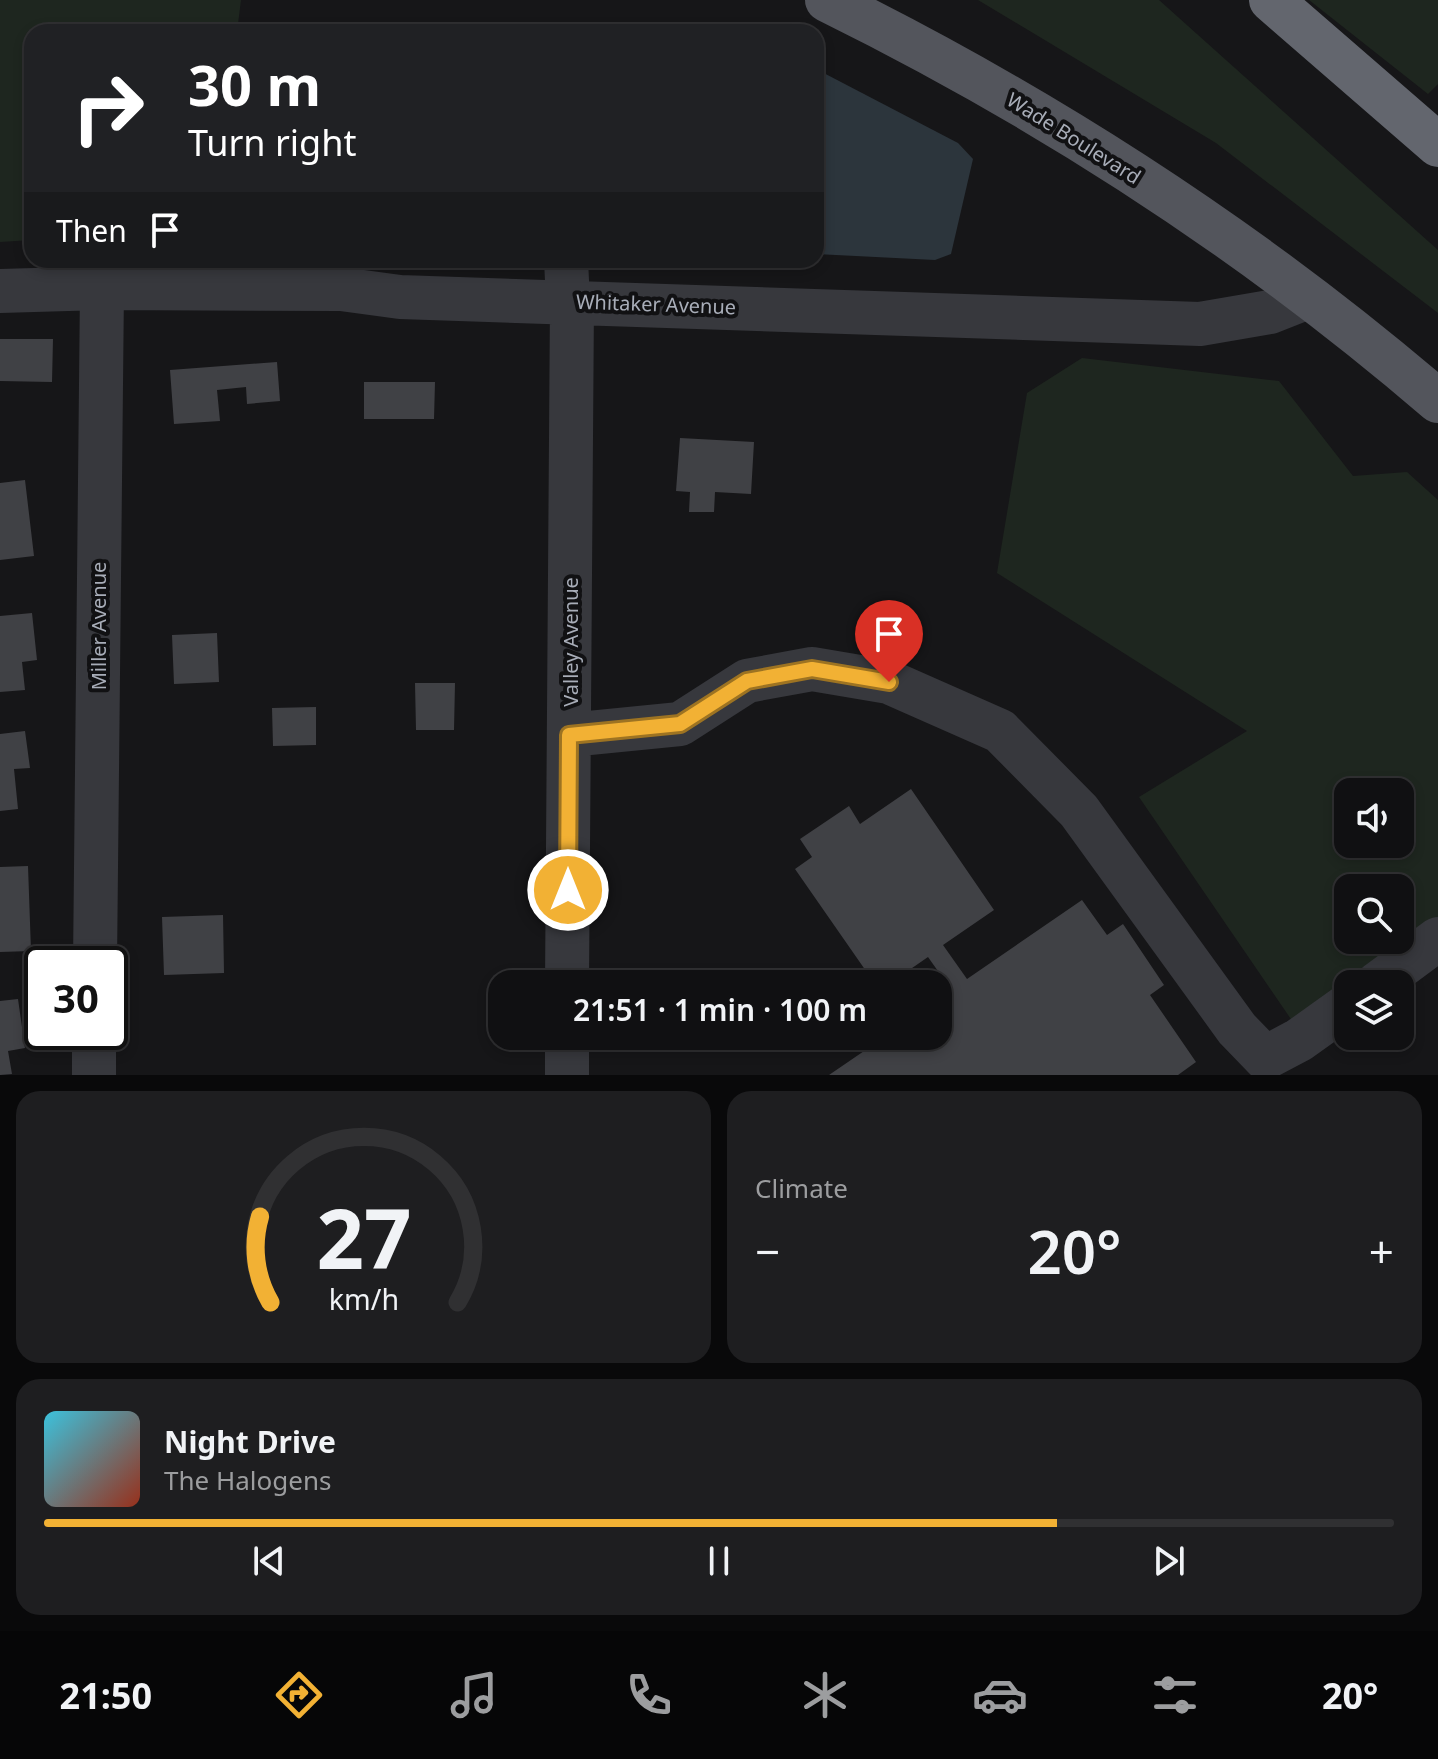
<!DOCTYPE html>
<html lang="en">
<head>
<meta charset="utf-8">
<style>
  :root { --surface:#101012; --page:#1e1e20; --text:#f1f3f6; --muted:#9c9d9f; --line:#303032; --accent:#f2b134 }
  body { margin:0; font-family:"Noto Sans",sans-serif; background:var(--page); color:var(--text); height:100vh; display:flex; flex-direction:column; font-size:30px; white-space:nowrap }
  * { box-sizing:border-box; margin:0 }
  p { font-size:26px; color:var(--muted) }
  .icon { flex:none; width:44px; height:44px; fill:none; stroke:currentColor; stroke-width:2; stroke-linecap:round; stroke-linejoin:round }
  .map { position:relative; height:1075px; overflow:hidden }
  .sheet { display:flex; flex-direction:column; gap:16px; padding:16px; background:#09090a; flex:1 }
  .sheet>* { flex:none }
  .banner { position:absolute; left:24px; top:24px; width:800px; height:244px; border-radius:24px; box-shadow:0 4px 12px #0003,0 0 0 2px var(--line); background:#202124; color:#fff; overflow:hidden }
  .controls { position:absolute; left:1334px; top:778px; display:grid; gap:16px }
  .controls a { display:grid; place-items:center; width:80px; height:80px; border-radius:16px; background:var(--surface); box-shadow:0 4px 12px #0003,0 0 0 2px var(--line); font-size:40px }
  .speed { position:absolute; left:24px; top:946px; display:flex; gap:16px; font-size:40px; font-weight:700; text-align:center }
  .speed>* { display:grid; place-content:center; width:104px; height:104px; border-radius:50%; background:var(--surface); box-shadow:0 4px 12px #0003,0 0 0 2px var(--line); line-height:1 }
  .speed .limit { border:4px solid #111; border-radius:12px; background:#fff; color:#111 }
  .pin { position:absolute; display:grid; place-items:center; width:68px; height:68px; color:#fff; margin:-82px -34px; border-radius:50% 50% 50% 0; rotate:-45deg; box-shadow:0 0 8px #0007 }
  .pin .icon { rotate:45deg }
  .me { position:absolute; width:88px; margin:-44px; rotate:0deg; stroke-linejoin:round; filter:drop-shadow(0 0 6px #0008) }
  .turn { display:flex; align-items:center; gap:28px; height:168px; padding:0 32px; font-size:36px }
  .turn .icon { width:104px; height:104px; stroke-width:2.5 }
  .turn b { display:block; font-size:56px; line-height:68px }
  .then { display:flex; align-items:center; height:76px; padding:0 32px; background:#0003; gap:16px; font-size:30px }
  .big { font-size:60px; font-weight:600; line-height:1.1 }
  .sheet .tile { flex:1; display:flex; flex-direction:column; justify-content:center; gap:12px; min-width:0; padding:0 28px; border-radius:24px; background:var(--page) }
  .sheet .dial { align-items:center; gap:0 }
  .dial svg { height:208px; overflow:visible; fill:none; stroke:var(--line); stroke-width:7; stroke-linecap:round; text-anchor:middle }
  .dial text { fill:var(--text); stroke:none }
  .song { display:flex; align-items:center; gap:24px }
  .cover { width:96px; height:96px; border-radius:12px; background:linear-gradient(135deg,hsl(190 70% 55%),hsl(10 70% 35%)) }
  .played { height:8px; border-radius:4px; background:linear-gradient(90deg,var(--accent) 75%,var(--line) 75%) }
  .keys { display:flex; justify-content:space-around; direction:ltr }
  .heat { display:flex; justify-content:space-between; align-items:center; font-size:44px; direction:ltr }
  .sheet .tiles { flex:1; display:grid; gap:16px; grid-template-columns:1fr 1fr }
  .tile:last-child { grid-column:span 2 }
  .trip { position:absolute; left:488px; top:970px; width:464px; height:80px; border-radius:24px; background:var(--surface); box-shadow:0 4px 12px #0003,0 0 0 2px var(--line); font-weight:600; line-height:80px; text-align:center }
  .menu { display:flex; height:128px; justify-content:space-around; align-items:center; background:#060607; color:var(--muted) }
  .menu .icon { width:56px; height:56px }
  .menu .on { color:var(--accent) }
  .menu b { font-size:36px; color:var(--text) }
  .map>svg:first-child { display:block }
  .green { fill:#1e261f; fill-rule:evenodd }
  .water { fill:#2c353c }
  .building { fill:#404145 }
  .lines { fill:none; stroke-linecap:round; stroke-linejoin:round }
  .minor { stroke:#37383d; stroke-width:44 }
  .major { stroke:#53555c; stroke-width:44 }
  .highway { stroke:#63666e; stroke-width:44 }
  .route-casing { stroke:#9d7322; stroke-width:20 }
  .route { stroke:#f2b134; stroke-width:14 }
  .labels { text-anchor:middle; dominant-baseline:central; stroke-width:8; stroke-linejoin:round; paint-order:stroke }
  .street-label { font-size:20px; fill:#a8adb8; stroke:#111113 }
</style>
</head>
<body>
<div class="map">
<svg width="1438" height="1075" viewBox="0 0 1438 1075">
  <rect width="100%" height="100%" fill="#161618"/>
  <!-- green -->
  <path class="green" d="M0,0H241L237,32H32V240L0,242Z
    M978,0H1159L1438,250V313L1216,143Z
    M1309,0H1438V84L1428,94Z
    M1082,358L1279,381L1353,476L1407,472L1438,500V929L1360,984H1348L1297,1028L1139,797L1247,731L997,573L1027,393ZM1348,792H1400V844H1348ZM1348,888H1400V940H1348Z"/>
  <!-- water -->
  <path class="water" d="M816,69L958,143L973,159L951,254L935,260L816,254Z"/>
  <!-- building -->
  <path class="building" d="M0,339H53L52,382L0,381Z
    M277,362L280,401L247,404L246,387L217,390L220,421L174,424L170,370Z
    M364,382H435L434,419H364Z
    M680,438L754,442L751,494L715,492L714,512H689L690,492L676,491Z
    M25,480L34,556L0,560V483Z
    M32,613L37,660L22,662L25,690L0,692V616Z
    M217,633L219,682L174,684L172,635Z
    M415,683H455L454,730H416Z
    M316,707V745L273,746L272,708Z
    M25,731L30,768L14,769L18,809L0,811V734Z
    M911,789L994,910L943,945L967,979L1082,900L1107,935L1123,924L1164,985L1150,995L1196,1062L1178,1075H829L886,1036H938V1000L952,991L928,957L889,984H875L795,869L812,857L800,839L849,806L860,824Z
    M28,866L31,951L0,952V867Z
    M223,915L224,973L164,975L162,917Z
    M18,999L25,1048L8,1051L12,1074L0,1075V1001Z"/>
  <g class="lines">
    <!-- minor -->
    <path class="minor" d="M566,260L568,301
      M0,291L102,288L341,289L400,297L1200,324L1270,312L1308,297
      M569,735L680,724L747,681L812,669L889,682L1000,731L1079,811L1237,1029L1265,1058L1299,1040L1348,1005
      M95,964L102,288
      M567,984L572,301
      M1377,984L1438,939
      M94,1075V1032
      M567,1075V1036"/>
    <!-- major -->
    <path class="major" d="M827,0C1046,108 1253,242 1438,401"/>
    <!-- highway -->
    <path class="highway" d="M1271,0L1438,145"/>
  </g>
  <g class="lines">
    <!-- route casing -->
    <g class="route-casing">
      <path id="route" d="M568,890L569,735L680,724L747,681L812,669L889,682"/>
    </g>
    <!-- route -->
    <use href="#route" class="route"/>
  </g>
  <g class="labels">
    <!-- street labels -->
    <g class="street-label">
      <text transform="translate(1074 138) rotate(32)">Wade Boulevard</text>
      <text transform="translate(656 304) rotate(2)">Whitaker Avenue</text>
      <text transform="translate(98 626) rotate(-90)">Miller Avenue</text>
      <text transform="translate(570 642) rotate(-90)">Valley Avenue</text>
    </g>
  </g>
</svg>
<div class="controls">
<a><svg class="icon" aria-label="sound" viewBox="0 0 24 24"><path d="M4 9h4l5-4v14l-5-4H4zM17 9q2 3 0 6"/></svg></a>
<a><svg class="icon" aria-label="search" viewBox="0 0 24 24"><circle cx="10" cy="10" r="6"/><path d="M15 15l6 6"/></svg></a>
<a><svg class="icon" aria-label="layers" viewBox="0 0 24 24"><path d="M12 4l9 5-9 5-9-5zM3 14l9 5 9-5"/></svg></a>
</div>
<div class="speed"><div class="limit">30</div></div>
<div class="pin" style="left:889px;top:682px;background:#d93025"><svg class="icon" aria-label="arrive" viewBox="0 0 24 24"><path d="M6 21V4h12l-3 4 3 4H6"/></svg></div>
<svg class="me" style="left:568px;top:890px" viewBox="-20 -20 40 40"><circle r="17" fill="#f2b134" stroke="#fff" stroke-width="3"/><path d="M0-11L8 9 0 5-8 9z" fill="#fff"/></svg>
<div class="trip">21:51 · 1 min · 100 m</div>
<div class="banner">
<div class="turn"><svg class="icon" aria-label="right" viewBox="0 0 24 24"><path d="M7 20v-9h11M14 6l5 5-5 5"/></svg><div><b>30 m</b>Turn right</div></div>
<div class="then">Then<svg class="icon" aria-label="arrive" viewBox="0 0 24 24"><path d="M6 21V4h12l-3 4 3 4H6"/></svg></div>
</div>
</div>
<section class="sheet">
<div class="tiles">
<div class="tile dial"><svg viewBox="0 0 100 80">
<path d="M14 69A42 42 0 1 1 86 69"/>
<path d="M14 69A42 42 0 0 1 10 36" stroke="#f2b134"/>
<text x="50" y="56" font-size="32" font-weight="700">27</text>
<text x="50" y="72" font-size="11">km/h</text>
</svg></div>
<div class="tile"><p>Climate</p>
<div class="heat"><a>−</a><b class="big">20°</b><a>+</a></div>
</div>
<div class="tile">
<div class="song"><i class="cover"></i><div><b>Night Drive</b><p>The Halogens</p></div></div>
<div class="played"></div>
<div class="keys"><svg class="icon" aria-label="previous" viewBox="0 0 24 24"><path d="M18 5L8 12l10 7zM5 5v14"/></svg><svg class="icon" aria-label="pause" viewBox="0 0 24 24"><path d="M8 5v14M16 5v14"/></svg><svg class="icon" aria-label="next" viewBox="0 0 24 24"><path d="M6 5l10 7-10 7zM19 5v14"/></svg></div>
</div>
</div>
</section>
<nav class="menu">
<b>21:50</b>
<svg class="icon on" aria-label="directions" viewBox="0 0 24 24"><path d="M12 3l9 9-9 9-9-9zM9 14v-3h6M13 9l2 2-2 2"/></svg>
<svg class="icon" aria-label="music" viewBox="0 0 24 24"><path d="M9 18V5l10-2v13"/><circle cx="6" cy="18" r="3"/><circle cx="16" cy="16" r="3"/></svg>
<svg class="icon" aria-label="phone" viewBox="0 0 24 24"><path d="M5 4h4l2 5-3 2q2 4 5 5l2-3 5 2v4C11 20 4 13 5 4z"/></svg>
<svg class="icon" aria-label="climate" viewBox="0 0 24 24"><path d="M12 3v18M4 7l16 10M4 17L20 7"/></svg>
<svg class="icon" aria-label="car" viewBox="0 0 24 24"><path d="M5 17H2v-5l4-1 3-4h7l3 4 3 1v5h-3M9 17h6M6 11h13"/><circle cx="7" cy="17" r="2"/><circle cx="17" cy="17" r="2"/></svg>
<svg class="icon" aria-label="filters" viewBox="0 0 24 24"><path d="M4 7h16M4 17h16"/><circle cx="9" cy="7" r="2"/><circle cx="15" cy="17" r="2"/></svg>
<b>20°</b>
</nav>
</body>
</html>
